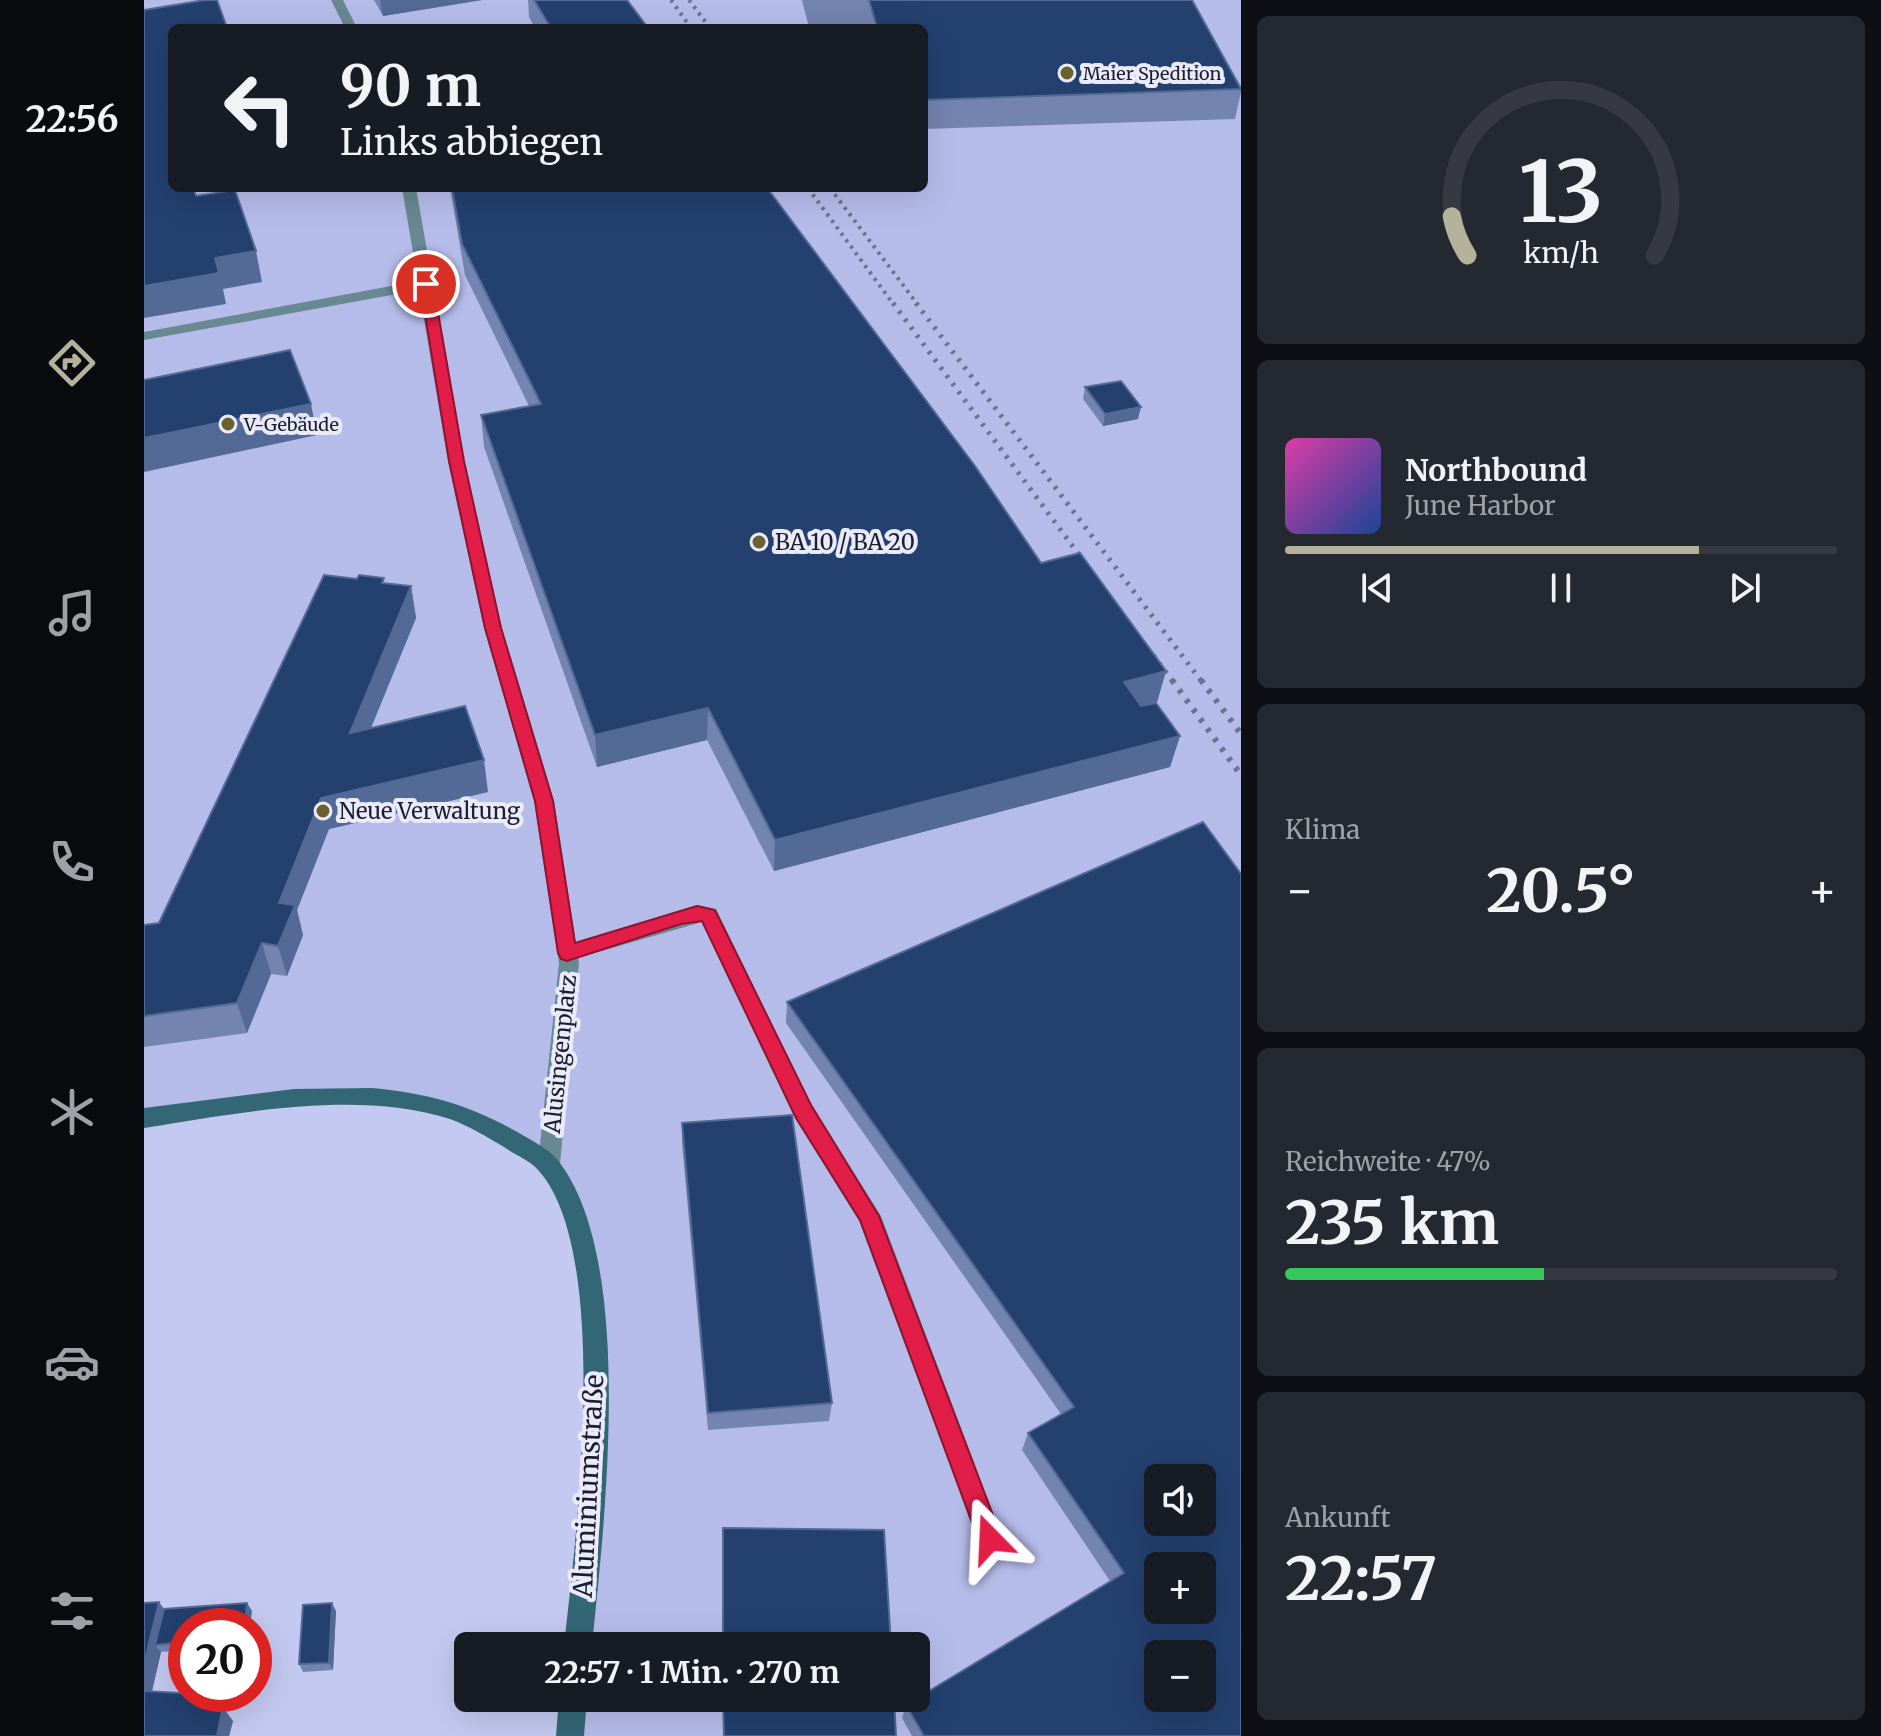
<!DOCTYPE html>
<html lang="de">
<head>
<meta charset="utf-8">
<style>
  :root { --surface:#171b24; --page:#242831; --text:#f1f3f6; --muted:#9ea1a6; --line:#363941; --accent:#b4b19c }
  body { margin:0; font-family:Merriweather,serif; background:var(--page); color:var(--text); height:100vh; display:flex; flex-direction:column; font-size:30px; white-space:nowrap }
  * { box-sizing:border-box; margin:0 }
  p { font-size:26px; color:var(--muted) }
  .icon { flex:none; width:44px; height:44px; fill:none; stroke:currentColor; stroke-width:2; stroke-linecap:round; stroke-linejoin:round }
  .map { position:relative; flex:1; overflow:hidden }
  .sheet { display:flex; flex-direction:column; gap:16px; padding:16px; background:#0d0f14; width:640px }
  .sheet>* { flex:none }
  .guide { position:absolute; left:24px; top:24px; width:760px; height:168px; border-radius:12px; box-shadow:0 8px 32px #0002; background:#171b24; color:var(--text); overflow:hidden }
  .fabs { position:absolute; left:1000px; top:1464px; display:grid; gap:16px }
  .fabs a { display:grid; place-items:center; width:72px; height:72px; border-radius:12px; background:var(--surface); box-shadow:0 8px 32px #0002; font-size:40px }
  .speed { position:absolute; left:24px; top:1608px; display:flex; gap:16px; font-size:40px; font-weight:700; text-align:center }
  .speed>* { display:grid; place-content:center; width:104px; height:104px; border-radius:50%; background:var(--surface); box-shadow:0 8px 32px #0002; line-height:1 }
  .speed .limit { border:12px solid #d22; background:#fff; color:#111 }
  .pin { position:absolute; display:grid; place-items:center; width:68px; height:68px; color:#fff; margin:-34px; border:4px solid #fff; border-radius:50%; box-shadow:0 2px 8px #0007 }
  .me { position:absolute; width:88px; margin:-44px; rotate:339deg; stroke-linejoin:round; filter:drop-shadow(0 0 6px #0008) }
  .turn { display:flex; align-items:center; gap:28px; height:168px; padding:0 40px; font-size:36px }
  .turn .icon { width:104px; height:104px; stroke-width:2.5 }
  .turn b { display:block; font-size:56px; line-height:68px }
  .big { font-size:60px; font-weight:700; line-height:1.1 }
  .sheet .tile { flex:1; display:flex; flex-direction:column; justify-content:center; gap:12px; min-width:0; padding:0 28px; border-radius:12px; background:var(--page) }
  .sheet .dial { align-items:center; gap:0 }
  .dial svg { height:208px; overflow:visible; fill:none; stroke:var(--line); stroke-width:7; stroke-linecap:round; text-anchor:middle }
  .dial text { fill:var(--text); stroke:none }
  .song { display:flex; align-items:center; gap:24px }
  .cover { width:96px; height:96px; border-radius:12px; background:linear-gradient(135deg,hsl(320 70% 55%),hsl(220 70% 35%)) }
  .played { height:8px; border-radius:4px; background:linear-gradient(90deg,var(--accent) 75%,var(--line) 75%) }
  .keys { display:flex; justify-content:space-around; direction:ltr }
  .heat { display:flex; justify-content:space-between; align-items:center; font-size:44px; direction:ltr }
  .charge { height:12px; border-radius:6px; background:linear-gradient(90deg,#34c759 47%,var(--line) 0) }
  .trip { position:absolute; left:310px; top:1632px; width:476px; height:80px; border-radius:12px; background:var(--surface); box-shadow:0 8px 32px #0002; font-weight:700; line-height:80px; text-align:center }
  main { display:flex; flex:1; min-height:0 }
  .tab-bar { display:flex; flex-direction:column; width:144px; justify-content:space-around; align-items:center; background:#090b0e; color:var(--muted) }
  .tab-bar .icon { width:56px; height:56px }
  .tab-bar .current { color:var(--accent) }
  .tab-bar b { font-size:36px; color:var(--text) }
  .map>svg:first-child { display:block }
  .built { fill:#b6bcea; fill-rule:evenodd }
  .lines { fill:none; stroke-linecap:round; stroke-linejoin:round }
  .lane { fill:#688892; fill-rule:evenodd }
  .street { fill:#688892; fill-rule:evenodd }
  .secondary { fill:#346776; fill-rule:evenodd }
  .rail-far2 { stroke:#6e728c; stroke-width:4; stroke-dasharray:3 5; stroke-linecap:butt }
  .rail-far1 { stroke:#6e728c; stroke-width:5; stroke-dasharray:3 7; stroke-linecap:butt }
  .rail { stroke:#6e728c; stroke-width:6; stroke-dasharray:4 8; stroke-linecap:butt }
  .wall { fill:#7384b0 }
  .shaded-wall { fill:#536996 }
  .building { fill:#23406f; stroke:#536996; stroke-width:2; fill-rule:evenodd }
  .route { fill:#e11d48; stroke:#92132f; stroke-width:2 }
  .poi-dot { fill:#6a612d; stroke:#e9ebfb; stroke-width:3 }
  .labels { text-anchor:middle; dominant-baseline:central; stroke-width:8; stroke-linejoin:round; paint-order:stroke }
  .far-poi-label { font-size:18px; fill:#1c1e2c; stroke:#e9ebfb; text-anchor:start }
  .poi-label { font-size:22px; fill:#1c1e2c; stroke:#e9ebfb; text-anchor:start }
  .street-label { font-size:22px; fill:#1c1e2c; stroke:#e9ebfb }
  .near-street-label { font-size:26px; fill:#1c1e2c; stroke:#e9ebfb }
</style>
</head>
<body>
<main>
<nav class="tab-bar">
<b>22:56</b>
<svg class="icon current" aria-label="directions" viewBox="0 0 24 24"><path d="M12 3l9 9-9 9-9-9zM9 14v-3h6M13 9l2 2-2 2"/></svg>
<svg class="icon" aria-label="music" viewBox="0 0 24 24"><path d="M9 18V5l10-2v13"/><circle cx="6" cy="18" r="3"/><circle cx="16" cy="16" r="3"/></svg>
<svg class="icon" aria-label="phone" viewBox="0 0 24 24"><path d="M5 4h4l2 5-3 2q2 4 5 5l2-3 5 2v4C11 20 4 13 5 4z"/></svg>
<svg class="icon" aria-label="climate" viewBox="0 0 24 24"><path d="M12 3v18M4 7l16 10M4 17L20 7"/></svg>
<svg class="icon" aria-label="car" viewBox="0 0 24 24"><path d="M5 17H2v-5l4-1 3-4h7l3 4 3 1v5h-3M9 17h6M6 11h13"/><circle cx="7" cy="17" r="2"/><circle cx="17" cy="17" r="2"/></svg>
<svg class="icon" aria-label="filters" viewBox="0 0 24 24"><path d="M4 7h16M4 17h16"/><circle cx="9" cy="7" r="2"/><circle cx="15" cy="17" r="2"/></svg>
</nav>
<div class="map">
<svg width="1097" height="1736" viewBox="0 0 1097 1736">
  <rect width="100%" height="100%" fill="#c3c9f0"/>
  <!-- built -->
  <path class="built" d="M0,0H1097V1736H426L429,1698H772V1646H434L438,1604L441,1250L405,1164L356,1133L248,1100L0,1118ZM28,28H780V188H28ZM1014,1478H1058V1522H1014ZM1014,1566H1058V1610H1014ZM1014,1654H1058V1698H1014Z"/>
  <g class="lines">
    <!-- lane -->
    <path class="lane" d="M187,0H199L213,28H201Z
      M258,188H272L320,461L358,628L410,801L400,808L390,801L340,628L304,461L275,290L0,340V332L274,281Z
      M553,905L572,909L667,1104L737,1216L859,1539L855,1548L846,1552L837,1548L715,1221L651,1118L558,922L423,961L416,959L413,953L416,947Z"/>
    <!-- street -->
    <path class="street" d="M400,794L410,801L435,963L416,1164L413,1171L405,1174L397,1171L394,1164L415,963L390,801Z"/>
    <!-- secondary -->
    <path class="secondary" d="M228,1088C289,1094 329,1106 382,1137C392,1143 404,1149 412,1158C493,1256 460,1524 448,1646H420C432,1538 468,1254 395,1171C386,1160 371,1155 360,1147C343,1137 325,1126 306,1119C214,1089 94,1113 0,1128V1108L150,1089Z
      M415,1698H443L440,1736H412Z"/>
    <!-- rail-far2 -->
    <path class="rail-far2" d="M527,0L547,28
      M545,0L566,28
      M664,188L750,305
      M686,188L774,305"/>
    <!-- rail-far1 -->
    <path class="rail-far1" d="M749,303L947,571
      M772,303L1058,682
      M1009,655L1029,682"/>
    <!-- rail -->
    <path class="rail" d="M1028,680L1097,775
      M1057,680L1097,734"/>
  </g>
  <!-- wall -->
  <path class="wall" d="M230,0H338L239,16Z
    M384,0H483L504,28H391L385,17Z
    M658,0H1048L1097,87V92L1091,119L780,129V28H665Z
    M306,188H623L897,563L1022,671L1013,702L1011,703L1036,736L1026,767L630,871L563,740L453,767L340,447L337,415L385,406L321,275Z
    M941,387L994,419L959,426L939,399Z
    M241,583L267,586L272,618L227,728L344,792L185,829L153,910L159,935L143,976L127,974L103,1033L0,1047V925L15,923Z
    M1059,822L1097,1736H768L758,1718L762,1705L966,1581L878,1450L884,1433L917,1414L642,1023L643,1002Z
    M538,1123L688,1403L685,1421L564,1430L538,1143Z
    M0,1603L20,1609L108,1611L42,1626V1650L17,1652L8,1691L89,1721L85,1736H0Z
    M192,1611L189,1670L159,1672L155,1664Z"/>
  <!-- shaded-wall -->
  <path class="shaded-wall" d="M236,0H338L239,16Z
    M112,251L118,282L79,289L82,304L0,318V286L71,258Z
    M167,404L173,435L0,472V438Z
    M997,407L994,419L959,426L961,414Z
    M267,586L272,618L212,764L206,733Z
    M1022,671L1013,702L972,713L980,682Z
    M564,708L563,740L453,767L451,735Z
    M1036,736L1026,767L630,871L631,840Z
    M340,760L344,792L185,829L153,910L159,935L143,976L134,946L135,903L177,798Z
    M118,943L127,974L103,1033L93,1003Z
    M15,1602L26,1617L11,1645L17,1652L5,1704L0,1698V1664Z
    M103,1603L108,1611L106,1626H101Z
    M188,1603L192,1611L189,1670L185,1663Z
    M70,1695L89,1721L85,1736H73Z"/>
  <!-- building -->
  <path class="building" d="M61,0H73L83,28H28V107H25L28,118V188H49L52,196L91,190L112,251L71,258L75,273L0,286V10Z
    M390,0H483L504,28H407Z
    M725,0H1048L1097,89L780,100V28H733Z
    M308,188H623L831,466L897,563L936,553L1022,671L980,682L997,706L1012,703L1036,736L631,840L564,708L451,735L337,415L397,404L318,244Z
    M146,350L167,404L0,438V380Z
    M977,381L997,407L961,414L941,387Z
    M180,575L213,579L215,575L240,578L238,583L267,586L206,733L321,706L340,760L177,798L135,903L151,905L134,946L118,943L93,1003L0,1016V925L15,923Z
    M1059,822L1097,874V1736H780L762,1705L980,1573L884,1433L930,1407L643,1002ZM1014,1478H1058V1522H1014ZM1014,1566H1058V1610H1014ZM1014,1654H1058V1698H1014Z
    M648,1115L688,1403L564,1413L538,1123Z
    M579,1528L740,1530L747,1646H579Z
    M15,1602L0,1664V1603Z
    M103,1603L101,1626H42V1642L11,1645L20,1609Z
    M188,1603L185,1663L155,1664L159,1605Z
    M0,1691L70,1695L79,1707L73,1736H0Z
    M579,1698H750L752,1736H580Z"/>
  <!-- route -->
  <path class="route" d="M282,280L289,284L320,461L357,628L409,801L431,943L553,906L571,910L667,1105L735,1216L858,1539L854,1547L846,1551L837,1547L716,1220L652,1118L558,921L537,924L423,961L417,959L414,953L391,801L341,628L305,461L276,284Z"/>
  <!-- markers -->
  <g class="poi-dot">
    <circle cx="923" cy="73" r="8"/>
    <circle cx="84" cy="424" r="8"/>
    <circle cx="615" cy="542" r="8"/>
    <circle cx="179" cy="811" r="8"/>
  </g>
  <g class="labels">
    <!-- far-poi labels -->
    <g class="far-poi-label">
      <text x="939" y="73">Maier Spedition</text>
      <text x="100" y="424">V-Gebäude</text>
    </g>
    <!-- poi labels -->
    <g class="poi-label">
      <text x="631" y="542">BA 10 / BA 20</text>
      <text x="195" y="811">Neue Verwaltung</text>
    </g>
    <!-- street labels -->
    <g class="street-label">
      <text transform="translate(416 1054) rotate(-84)">Alusingenplatz</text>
    </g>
    <!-- near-street labels -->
    <g class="near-street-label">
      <text transform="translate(444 1486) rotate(-87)">Aluminiumstraße</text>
    </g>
  </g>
</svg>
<div class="fabs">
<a><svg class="icon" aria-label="sound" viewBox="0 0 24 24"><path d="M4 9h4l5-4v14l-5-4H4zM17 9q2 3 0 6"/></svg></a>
<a>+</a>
<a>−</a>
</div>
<div class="speed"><div class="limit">20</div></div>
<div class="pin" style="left:282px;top:284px;background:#d93025"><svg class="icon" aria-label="arrive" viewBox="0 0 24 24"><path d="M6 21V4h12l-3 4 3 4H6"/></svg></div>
<svg class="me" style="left:846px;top:1539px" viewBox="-20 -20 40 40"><path d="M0-17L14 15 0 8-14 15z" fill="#e11d48" stroke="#fff" stroke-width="4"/></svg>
<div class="trip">22:57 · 1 Min. · 270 m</div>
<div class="guide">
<div class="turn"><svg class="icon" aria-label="left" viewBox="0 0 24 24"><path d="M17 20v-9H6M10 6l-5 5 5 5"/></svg><div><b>90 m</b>Links abbiegen</div></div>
</div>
</div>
<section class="sheet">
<div class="tile dial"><svg viewBox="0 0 100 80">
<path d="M14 69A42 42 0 1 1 86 69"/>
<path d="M14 69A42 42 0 0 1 8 54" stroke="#b4b19c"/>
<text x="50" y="56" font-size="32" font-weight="700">13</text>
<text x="50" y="72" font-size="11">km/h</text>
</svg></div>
<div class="tile">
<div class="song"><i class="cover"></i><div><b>Northbound</b><p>June Harbor</p></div></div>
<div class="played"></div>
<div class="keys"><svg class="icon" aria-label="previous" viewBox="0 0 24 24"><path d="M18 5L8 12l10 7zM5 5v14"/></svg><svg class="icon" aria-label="pause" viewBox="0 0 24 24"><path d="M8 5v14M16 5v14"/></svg><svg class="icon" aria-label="next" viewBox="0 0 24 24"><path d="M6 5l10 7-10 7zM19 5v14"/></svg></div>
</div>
<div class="tile"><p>Klima</p>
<div class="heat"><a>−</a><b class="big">20.5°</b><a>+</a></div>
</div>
<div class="tile"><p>Reichweite · 47%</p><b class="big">235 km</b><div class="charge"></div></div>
<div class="tile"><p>Ankunft</p><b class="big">22:57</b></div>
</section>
</main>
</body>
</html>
